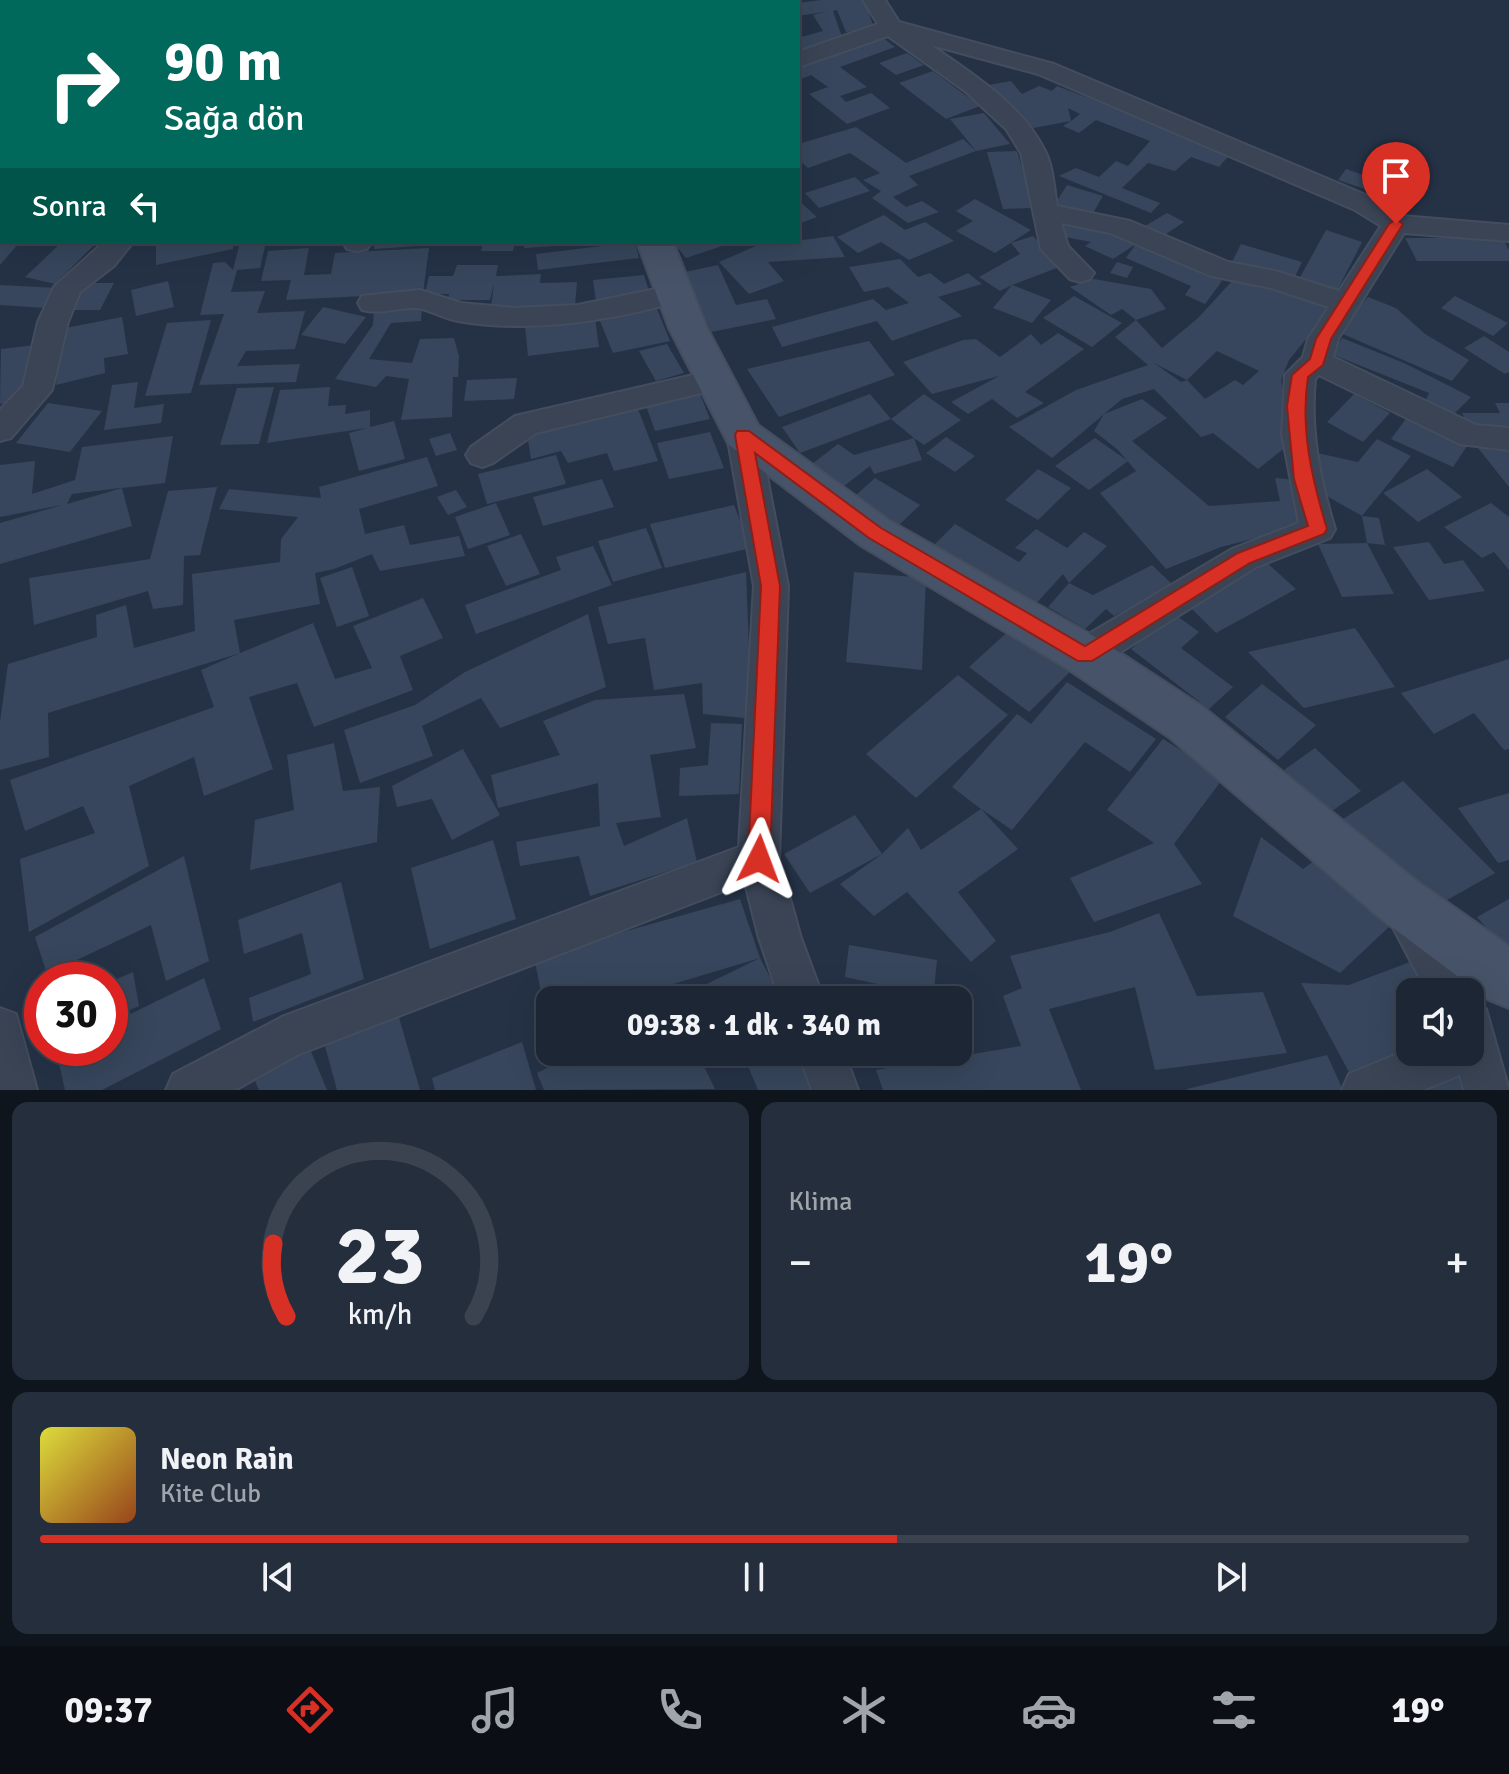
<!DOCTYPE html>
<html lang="tr">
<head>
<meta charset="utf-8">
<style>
  :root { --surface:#1c2634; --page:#252e3c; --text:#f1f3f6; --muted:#a0a5ac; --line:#3a434f; --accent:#d93025 }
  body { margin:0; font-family:Signika,sans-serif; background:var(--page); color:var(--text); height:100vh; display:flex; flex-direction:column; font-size:30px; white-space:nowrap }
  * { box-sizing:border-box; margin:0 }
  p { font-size:26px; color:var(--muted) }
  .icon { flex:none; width:44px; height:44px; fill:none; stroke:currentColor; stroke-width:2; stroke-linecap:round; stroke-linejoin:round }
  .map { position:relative; height:1090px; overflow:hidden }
  .side { display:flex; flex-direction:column; gap:12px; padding:12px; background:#0f151d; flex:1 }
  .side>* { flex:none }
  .top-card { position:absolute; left:0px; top:0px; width:800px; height:244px; box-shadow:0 8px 32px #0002,0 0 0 2px var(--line); background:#00695c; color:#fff; overflow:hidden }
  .fabs { position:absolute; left:1396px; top:978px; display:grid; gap:16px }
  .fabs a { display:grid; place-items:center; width:88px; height:88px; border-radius:16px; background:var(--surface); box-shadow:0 8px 32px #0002,0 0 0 2px var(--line); font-size:40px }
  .speed { position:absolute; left:24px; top:962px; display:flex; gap:16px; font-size:40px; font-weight:700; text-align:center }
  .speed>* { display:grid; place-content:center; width:104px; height:104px; border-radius:50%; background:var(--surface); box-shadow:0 8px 32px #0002,0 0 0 2px var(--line); line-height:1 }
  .speed .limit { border:12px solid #d22; background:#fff; color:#111 }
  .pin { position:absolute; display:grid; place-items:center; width:68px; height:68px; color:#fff; margin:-82px -34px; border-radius:50% 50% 50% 0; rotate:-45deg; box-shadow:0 0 8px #0007 }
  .pin .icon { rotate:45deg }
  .me { position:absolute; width:88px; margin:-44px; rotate:3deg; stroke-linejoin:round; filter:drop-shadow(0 0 6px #0008) }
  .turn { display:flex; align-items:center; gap:28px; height:168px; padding:0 32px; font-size:36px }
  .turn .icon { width:104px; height:104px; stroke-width:2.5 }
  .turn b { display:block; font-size:56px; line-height:68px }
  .then { display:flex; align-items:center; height:76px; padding:0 32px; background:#0003; gap:16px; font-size:30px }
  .big { font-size:60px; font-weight:700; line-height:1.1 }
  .side .tile { flex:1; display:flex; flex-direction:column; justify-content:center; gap:12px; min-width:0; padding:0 28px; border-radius:16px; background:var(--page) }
  .side .dial { align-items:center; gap:0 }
  .dial svg { height:208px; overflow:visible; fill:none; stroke:var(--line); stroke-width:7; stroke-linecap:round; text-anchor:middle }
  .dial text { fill:var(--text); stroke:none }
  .song { display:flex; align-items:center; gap:24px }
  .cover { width:96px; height:96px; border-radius:12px; background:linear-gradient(135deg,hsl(60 70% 55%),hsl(20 70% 35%)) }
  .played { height:8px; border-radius:4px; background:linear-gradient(90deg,var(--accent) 60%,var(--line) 60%) }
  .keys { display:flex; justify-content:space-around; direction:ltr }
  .heat { display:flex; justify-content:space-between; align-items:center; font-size:44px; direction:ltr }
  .side .tiles { flex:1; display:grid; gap:12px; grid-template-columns:1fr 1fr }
  .tile:last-child { grid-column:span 2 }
  .trip { position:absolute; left:536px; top:986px; width:436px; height:80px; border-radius:16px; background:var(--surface); box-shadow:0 8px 32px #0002,0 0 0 2px var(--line); font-weight:700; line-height:80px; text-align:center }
  .menu { display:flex; height:128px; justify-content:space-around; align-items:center; background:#0b0f15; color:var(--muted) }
  .menu .icon { width:56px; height:56px }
  .menu .active { color:var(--accent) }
  .menu b { font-size:36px; color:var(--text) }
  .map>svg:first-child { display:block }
  .building { fill:#37465c; fill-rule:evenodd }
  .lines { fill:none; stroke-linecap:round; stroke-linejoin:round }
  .street-casing { stroke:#434d5e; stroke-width:4 }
  .secondary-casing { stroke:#434d5e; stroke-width:4 }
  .street { fill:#3a4455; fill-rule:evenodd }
  .secondary { fill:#475368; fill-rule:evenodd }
  .route { fill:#d93025; stroke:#8d1f18; stroke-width:2 }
</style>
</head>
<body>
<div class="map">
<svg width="1509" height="1090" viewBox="0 0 1509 1090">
  <rect width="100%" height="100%" fill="#253246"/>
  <!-- building -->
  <path class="building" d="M821,0H865L874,29L846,32L837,10L833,11L842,37L801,49L798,38L823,31L813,15L825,12L798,16V3Z
    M883,38L895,47L840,67L867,87L840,96L846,102L871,93L890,108L847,124L809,94L828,87L811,75L798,80V68Z
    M907,53L924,65L896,75L879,63Z
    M933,71L980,106L946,119L899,83Z
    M1011,81L1022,94L1039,86L1052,91L1057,86L1232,152L1219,167L1191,157L1175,171L1148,163L1122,188L1160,203L1151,213L1059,176L1076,168L1099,177L1116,161L1128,166L1150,141L1096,120L1079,133L1063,126L1071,121L1080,114L1068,108L1071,121L1028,129L988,85Z
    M984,113L1010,144L976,151L950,119Z
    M856,127L906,163L963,139L976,151L909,176L918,185L893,197L906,207L922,201L939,212L908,223L872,198L881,191L863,180L880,173L850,153L808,168L798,159V144Z
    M1017,151L1034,208L1003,209L987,152Z
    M1346,169L1372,178L1365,189L1338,180Z
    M1382,173L1423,188L1410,205L1369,189Z
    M855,177L870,191L819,208L805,193Z
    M1067,185L1103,196L1092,215L1055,204Z
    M975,199L1031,230L995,253L956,231L973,221L956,211Z
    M798,200L817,217L798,224Z
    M1167,213L1184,222L1163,236L1145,226Z
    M884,215L905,230L925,222L954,241L909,260L881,242L858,253L837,237Z
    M1060,221L1116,232L1136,244L1113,259L1085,246L1091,242L1060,236Z
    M1326,230L1362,242L1336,293L1298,281Z
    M833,236L845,257L768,262L784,281L749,294L719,262L756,246Z
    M1033,236L1062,266L1012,285L1051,300L1032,323L993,308L1012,285L1000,291L979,277L1020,254L1011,243Z
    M1405,238H1502L1509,250V261H1417Z
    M0,242H20L0,265Z
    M62,242H97L55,284L25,277Z
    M177,242H233V249L156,265V245Z
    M240,242H266L260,268L237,270L231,292L265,291L257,313L305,311L295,349L246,351L237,366L300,364L296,382L199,385L224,314L200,315L213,263L225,262L233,270Z
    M375,242H445V244L374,249Z
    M483,242H515L513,251H481Z
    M524,242H555V246L524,248Z
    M635,242L639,258L538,270L536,254Z
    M673,242H731V243L686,258Z
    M1136,244L1222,281L1205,304L1185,295L1191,286L1126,258Z
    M1241,244L1302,262L1293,281L1232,262Z
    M309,248L304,275L331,274L335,253L429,248L423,293L286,300L291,280L261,281L268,251Z
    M900,259L918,277L930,273L944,284L968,273L982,284L938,297L962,316L892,341L877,321L782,347L772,327L873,299L886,310L909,303L888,287L864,292L849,267Z
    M1117,262L1133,267L1127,278L1110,273Z
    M457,265H498L496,276L541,274L540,283L577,282L575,305L491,308L494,283L490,300H448L449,294H425L429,276H453Z
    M718,265L736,305L767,299L776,319L711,332L685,272Z
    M644,275L649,291L596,301L593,280Z
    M1094,279L1151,289L1166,309L1136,320L1122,309L1111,315L1070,287Z
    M1233,280L1267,284L1332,307L1289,360L1281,380L1291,443L1258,469L1213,433L1201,437L1154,389L1122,399L1052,458L1009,427L1076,390L1148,365L1115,337L1136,320L1162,348L1198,318ZM1217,351L1259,371L1243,385L1235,380L1205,399L1187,380L1181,382L1154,363L1187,380Z
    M168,281L174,307L136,316L131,290Z
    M84,283H114L100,310H69Z
    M0,285L58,288L45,308L0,305Z
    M1074,296L1122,323L1092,347L1043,318Z
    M1455,296L1508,323L1493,336L1441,308Z
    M1368,297L1396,308L1425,334L1469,360L1452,381L1338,332Z
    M422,306L421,321L391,323L369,359L412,363L420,339L454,338L459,356L458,377H453L452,417L401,420L409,379L386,376L376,387L335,379L373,325L374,310Z
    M323,307L366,317L345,344L301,335Z
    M657,309L670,341L613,353L600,321Z
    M122,317L128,354L104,358L105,373L56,385L60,329Z
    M595,318L599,347L528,356L525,326Z
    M211,320L191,393L145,396L167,323Z
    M1058,333L1084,349L1025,392L1044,403L1017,418L992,399L968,414L951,402L999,376L932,394L903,362L963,340L976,339L1000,357L1031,334L1041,345Z
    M1484,336L1509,352V372L1505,374L1464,348Z
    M1342,338L1404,363L1471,397L1450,418L1423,406L1429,393L1331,354Z
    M869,341L895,375L779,417L747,369Z
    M667,344L684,373L656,381L639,351Z
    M35,345L22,401L0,404L1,349Z
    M517,378L514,399L464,401L467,380Z
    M138,382L134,408L164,404L161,423L104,430L112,385Z
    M274,387L259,444L220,445L237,388Z
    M330,387L328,406L346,405L345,414L370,410V427L394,421L405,459L359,471L349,433L367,428L267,443L280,390Z
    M698,389L710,419L655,431L644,400Z
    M870,394L891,419L800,453L782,427Z
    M924,394L961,420L924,445L914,438L922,460L874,474L870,466L844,486L812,464L838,444L854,455L914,438L891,419Z
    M1354,394L1390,413L1363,442L1327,422Z
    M1142,399L1167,418L1132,441L1209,506L1280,501L1275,478L1295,480L1300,527L1221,547L1166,569L1100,493L1136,471L1118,450L1094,431L1104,414Z
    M635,401L658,461L614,471L607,453L568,463L561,451L531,459L527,433Z
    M48,403L102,411L70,452L16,443Z
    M1495,403H1509V427L1470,428L1462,413H1500Z
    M1408,416L1469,443L1453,467L1391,439Z
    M710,432L724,468L669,479L657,443Z
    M450,433L457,450L436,456L429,439Z
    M173,436L165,483L122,488L132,526L0,564V523L62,505L0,517V465L35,461L32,494L75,480L82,447ZM120,488H122L67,504L72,494Z
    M946,437L975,456L955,472L926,453Z
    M1095,438L1128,461L1089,490L1055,466Z
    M1377,439L1411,456L1362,516L1379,518L1385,545L1367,543L1362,516L1318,491L1317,453L1358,462Z
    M1509,442V487L1478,448Z
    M556,455L566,484L487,504L478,474Z
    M427,457L438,486L359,509L365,534L404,525L410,545L459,536L465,556L380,571L372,554L334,569L315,573L320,604L234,620L240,653L313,623L335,679L372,668L353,626L423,598L443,638L400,656L413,690L314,727L297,683L249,697L273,769L204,796L194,757L129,786L149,866L29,932L20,859L95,833L83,806L25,831L10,780L214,707L201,670L240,653L48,713L49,757L0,770V722L8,664L97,637L96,615L126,605L134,648L195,631L192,574L280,562L281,539L298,517L219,509L229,489L321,498L319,487Z
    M1038,469L1071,488L1038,520L1005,500Z
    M1427,469L1462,497L1418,522L1383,493Z
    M875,478L920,505L899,525L854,497Z
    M602,479L614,507L543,526L533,497Z
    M217,487L200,555L184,556L183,605L153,609L148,591L34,625L29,578L150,559L168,491Z
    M456,490L467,507L448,515L437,497Z
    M496,503L510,535L468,549L455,517Z
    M1491,503L1509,517V570L1494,552L1482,558L1444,527Z
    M734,505L751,548L665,568L650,524Z
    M955,524L1019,562L1027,553L1015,548L1036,529L1067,548L1084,532L1107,546L1069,583L1063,574L1033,607L933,546Z
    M646,528L662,568L613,582L598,541Z
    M521,534L540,574L506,586L487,546Z
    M1429,542L1444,564L1463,560L1485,591L1429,600L1393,547Z
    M1367,543L1394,594L1342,597L1318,544Z
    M593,546L612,585L476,634L465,605L561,570L556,557Z
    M1264,560L1296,589L1216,633L1185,602Z
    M1152,565L1173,585L1114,616L1106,609L1085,629L1048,607L1069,583L1093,595Z
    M352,567L369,616L337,627L320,578Z
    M746,572L750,676L745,718L703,714L702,683L654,690L645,638L608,644L598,607Z
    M854,572L926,578L922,670L846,662Z
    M1173,613L1199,632L1181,648L1233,687L1209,709L1131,649Z
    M588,614L606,687L500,728L481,698L422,726L433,756L360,783L344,730L415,705L465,672Z
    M1013,627L1072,670L1029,712L969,667Z
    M1355,628L1395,687L1304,708L1248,652Z
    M1509,659V749L1504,750L1474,713L1434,734L1401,693Z
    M958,675L1008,715L916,798L866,754Z
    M1067,682L1156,739L1130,772L1085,742L1012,830L981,809L1018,849L958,892L996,941L971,962L907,892L874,916L840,884L882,854L810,893L784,854L855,815L882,854L908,828L921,850L981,809L952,787L1017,714L1031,724Z
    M1262,684L1316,725L1278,760L1225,717Z
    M684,694L696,748L650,755L661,817L616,823L624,846L687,818L697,862L590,896L579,856L520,866L516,842L600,826L598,783L498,808L491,775L560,755L543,721L595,700Z
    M711,723L742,724L739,794L679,796L680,768L708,765Z
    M1163,739L1224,777L1174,844L1202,884L1094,922L1070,878L1154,843L1107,810Z
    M334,743L343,791L380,787L377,842L250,870L255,820L294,810L287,755Z
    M1315,748L1361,791L1329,813L1284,770Z
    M463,749L500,815L452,840L432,799L397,807L392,786Z
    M1403,781L1495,873L1440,904L1343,819Z
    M1509,793V860L1498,863L1458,808Z
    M1261,837L1303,869L1322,855L1390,926L1340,973L1233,916Z
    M493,840L516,919L430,949L411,868Z
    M184,856L209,961L166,981L151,925L47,974L35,937Z
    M341,882L364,979L253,1022L249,998L311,974L302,933L244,954L238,920Z
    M740,899L760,958L782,1000H682L680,997L760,958L620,1000H550V1021L547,1022L534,957Z
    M1509,899V954L1477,917Z
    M1159,913L1197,996L1263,992L1287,1053L1155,1070L1135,987L1049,1009L1081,1090H883L876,1070L1021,1046L1003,996L1022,988L1010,956L1110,932Z
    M849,945L937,960L934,990L962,993L963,1049H958V1000H896V988L845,977Z
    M1415,960L1434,992H1410V1051L1350,1074L1301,983L1349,985Z
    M133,972L139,1006L110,1018V982Z
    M204,978L221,1029L102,1090H65L56,1051L63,1048H110V1024Z
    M398,1014L420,1090H337L325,1046Z
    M522,1042L536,1090H435L432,1078Z
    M310,1049L327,1090H259L255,1081Z
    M579,1052H697L715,1089L544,1090L537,1073Z
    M742,1052H806L823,1090H758Z
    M840,1052H875L878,1058L847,1070Z
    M1327,1055L1343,1090H1187V1089Z
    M1472,1068L1478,1090H1400Z"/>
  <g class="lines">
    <!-- street casing -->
    <g class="street-casing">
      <path id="street" d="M81,0H105L80,2Z
        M277,0H300L276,2Z
        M750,0H791L749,2Z
        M863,0H885L899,22L1054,64L1373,198L1402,216L1509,225V241L1404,233L1338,339L1333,357L1476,425L1509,428V450L1460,444L1319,375L1315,379C1310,431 1320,480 1335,529L1330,538L1256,567L1098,666L1085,670L1072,666L1067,655L1072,644L1232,549L1299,523L1282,434L1285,375L1303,357L1308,339L1329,307L1271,288L1211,276L1110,233L1061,223L1068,246L1094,273L1090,279L1080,282L1070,279L1041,249L1021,153L1006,129L965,91L888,36L798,67V52L878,24ZM931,45L1038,74L1355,210L1381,226L1339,291L1275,271L1228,262L1130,221L1057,206C1054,189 1053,166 1045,151C1022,104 972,74 931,45Z
        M0,57H2L0,80Z
        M0,116H2V132H0Z
        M104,242H133L114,266L80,292L68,322L52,390L11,438L0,441V410L23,386L38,322L54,287Z
        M343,242H371V243L367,249L357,251L347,249Z
        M675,285L685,288L689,294L685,300C612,320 534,334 458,321C444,319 431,310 417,308C398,307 381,315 362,310L358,303L362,296L420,290L461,303L515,308L578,305Z
        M715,370L726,373L730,380L726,387L536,433L493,463L482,467L471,463L466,455L471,447L515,416Z
        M743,424L754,427L759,435L788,586L779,859L801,938L824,1000H780L759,938L745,883L297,1055L235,1090H166L173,1074L284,1016L739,847L754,586L727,435L732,427Z
        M1408,896L1423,902L1473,992L1470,999V992H1427L1387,916L1393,902Z
        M1470,1003L1486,1009L1509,1090H1464L1460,1075L1423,1090H1342L1349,1074L1410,1049V1052H1470Z
        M0,1008L16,1014L37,1090H0Z
        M798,1052H844L858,1090H812Z"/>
    </g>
    <!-- secondary casing -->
    <g class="secondary-casing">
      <path id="secondary" d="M613,0H641V2H613Z
        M637,242H673L707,328L758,425L890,521L1102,641L1203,707L1418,882L1509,946V1008L1489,1000L1380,918L1169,737L1068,669L860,545L729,445L669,328Z"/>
    </g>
    <!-- street -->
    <use href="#street" class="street"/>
    <!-- secondary -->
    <use href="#secondary" class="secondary"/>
  </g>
  <!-- route -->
  <path class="route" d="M1396,219L1403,224L1331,339L1323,365L1308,377C1300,429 1312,479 1327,529L1324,534L1250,563L1092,661H1078L869,538L755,453L780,586L770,859L766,867L759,870L751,867L748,859L761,586L735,435L737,431H749L881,528L1085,646L1238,553L1308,526L1294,479L1287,406L1292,375L1310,359L1316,339L1389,224Z"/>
</svg>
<div class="fabs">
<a><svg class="icon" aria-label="sound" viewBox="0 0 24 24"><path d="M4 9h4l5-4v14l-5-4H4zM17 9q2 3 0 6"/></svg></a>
</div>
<div class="speed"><div class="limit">30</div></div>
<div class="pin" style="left:1396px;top:224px;background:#d93025"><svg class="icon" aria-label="arrive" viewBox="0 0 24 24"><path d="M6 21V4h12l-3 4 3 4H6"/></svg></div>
<svg class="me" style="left:759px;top:859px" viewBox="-20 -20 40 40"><path d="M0-17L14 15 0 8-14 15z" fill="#d93025" stroke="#fff" stroke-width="4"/></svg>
<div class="trip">09:38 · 1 dk · 340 m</div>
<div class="top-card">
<div class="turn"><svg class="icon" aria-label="right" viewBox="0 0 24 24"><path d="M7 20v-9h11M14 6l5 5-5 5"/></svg><div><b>90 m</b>Sağa dön</div></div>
<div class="then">Sonra<svg class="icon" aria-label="left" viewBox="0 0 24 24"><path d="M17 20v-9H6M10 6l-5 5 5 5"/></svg></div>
</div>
</div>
<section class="side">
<div class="tiles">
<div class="tile dial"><svg viewBox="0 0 100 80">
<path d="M14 69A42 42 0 1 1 86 69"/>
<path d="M14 69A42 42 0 0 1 9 41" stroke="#d93025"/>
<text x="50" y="56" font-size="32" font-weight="700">23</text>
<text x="50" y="72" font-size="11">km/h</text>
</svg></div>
<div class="tile"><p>Klima</p>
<div class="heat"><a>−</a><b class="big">19°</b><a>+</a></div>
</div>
<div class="tile">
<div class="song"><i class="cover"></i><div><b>Neon Rain</b><p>Kite Club</p></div></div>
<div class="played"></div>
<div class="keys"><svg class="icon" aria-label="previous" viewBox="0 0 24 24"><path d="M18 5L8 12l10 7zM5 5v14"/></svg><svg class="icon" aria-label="pause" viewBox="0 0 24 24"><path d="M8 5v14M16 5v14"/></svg><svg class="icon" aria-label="next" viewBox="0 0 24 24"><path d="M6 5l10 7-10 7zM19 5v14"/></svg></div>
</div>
</div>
</section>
<nav class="menu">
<b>09:37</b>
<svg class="icon active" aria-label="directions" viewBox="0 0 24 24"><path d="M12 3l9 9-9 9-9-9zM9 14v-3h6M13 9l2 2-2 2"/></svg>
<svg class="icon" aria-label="music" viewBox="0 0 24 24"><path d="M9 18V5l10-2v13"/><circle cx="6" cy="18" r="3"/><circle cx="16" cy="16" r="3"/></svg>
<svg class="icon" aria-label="phone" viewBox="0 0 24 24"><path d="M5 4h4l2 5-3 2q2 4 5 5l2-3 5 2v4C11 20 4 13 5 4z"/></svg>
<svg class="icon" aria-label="climate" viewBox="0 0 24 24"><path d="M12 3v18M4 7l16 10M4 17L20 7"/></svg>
<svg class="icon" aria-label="car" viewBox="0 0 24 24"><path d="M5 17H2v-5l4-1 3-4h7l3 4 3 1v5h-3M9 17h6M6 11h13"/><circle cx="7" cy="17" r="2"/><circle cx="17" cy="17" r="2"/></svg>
<svg class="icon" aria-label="filters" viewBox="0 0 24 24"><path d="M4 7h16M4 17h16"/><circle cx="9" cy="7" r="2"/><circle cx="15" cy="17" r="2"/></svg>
<b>19°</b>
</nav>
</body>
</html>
